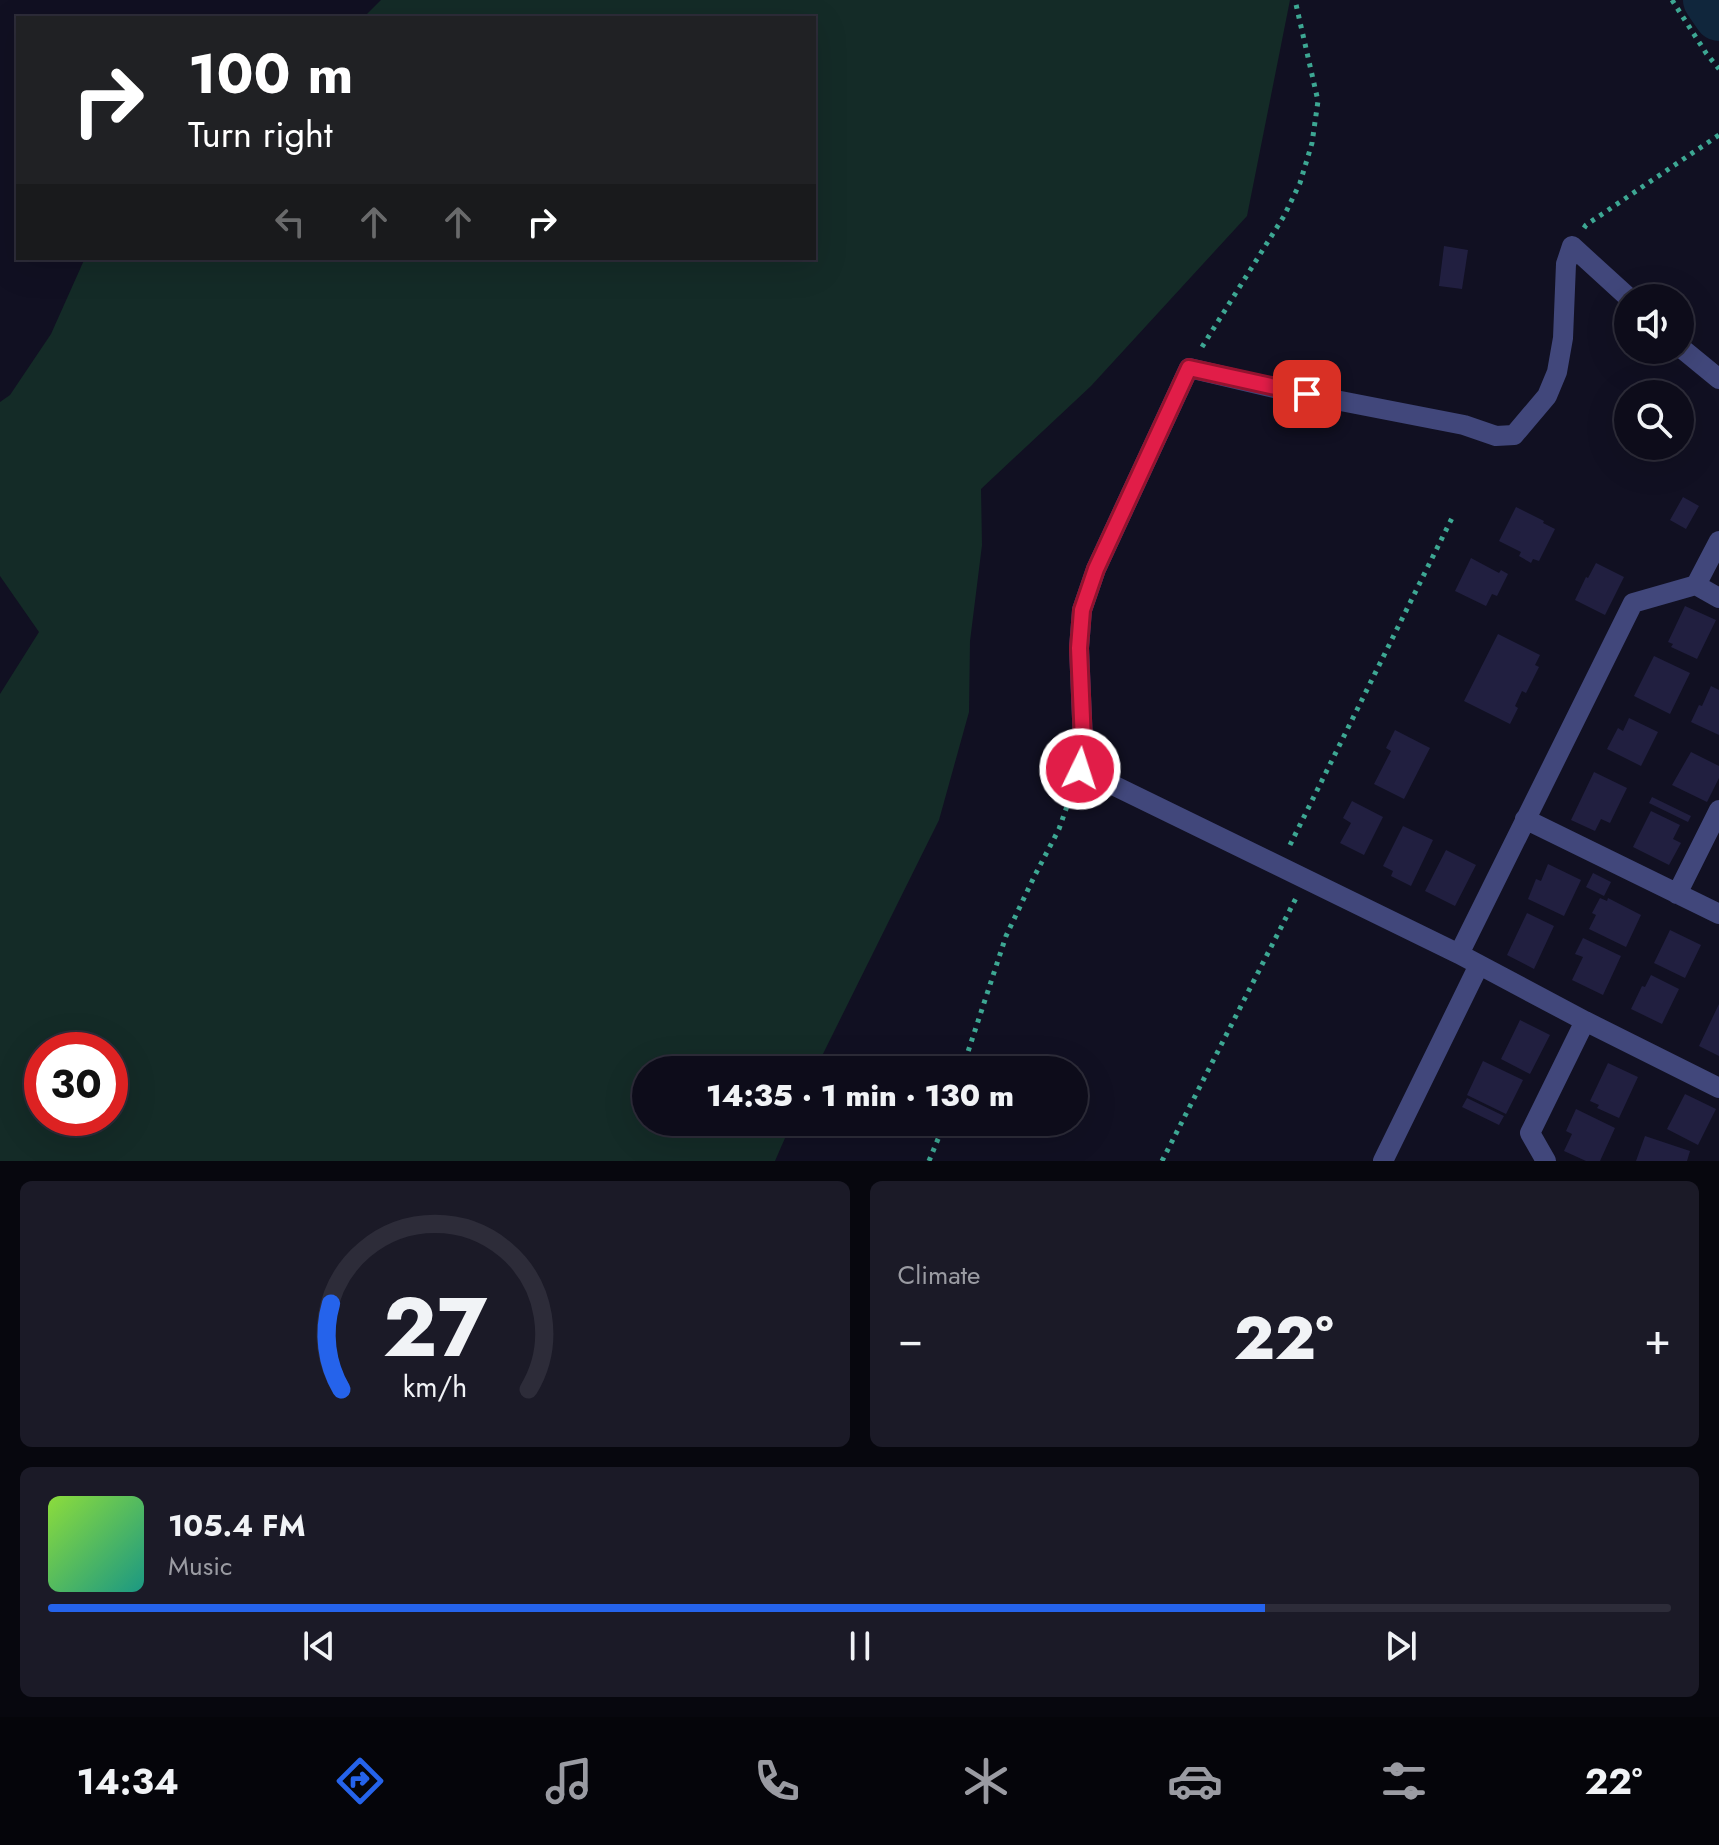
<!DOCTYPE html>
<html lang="en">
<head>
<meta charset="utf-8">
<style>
  :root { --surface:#0d0c1a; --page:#1b1a27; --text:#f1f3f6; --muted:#9a9ba2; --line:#2d2c39; --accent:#2563eb }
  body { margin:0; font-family:Jost,sans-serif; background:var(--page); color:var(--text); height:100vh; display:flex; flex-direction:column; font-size:30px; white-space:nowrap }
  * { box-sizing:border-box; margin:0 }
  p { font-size:26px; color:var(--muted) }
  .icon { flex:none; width:44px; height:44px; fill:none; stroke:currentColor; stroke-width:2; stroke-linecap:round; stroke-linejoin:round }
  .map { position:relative; height:1161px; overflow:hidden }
  .side { display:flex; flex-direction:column; gap:20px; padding:20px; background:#07070e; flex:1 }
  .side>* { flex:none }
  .hud { position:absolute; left:16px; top:16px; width:800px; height:244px; border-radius:0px; box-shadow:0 8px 32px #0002,0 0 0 2px var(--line); background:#202124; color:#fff; overflow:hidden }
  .controls { position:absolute; left:1614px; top:284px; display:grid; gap:16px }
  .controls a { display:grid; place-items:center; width:80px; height:80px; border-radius:50%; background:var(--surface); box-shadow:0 8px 32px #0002,0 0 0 2px var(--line); font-size:40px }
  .speed { position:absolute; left:24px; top:1032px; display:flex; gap:16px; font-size:40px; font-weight:700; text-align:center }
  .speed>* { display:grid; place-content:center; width:104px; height:104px; border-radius:50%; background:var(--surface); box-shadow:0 8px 32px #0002,0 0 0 2px var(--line); line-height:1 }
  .speed .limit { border:12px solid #d22; background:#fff; color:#111 }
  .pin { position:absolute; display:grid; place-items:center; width:68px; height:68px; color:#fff; margin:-34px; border-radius:16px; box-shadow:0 4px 12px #0006 }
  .me { position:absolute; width:88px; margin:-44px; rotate:4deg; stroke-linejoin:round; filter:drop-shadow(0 0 6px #0008) }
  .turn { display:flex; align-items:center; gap:28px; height:168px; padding:0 40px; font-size:36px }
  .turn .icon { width:104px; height:104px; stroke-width:2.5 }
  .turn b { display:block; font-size:56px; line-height:68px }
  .lanes { display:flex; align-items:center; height:76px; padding:0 40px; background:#0003; justify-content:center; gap:40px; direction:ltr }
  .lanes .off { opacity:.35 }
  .big { font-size:60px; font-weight:800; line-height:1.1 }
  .side .widget { flex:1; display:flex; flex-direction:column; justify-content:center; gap:12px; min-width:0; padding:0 28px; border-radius:12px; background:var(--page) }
  .side .dial { align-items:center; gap:0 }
  .dial svg { height:208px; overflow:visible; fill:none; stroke:var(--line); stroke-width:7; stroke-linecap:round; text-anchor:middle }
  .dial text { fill:var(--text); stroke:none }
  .song { display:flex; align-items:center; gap:24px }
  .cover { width:96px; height:96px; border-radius:12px; background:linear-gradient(135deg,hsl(90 70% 55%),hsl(170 70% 35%)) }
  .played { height:8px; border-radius:4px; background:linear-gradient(90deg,var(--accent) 75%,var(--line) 75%) }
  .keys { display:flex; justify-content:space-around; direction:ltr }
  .heat { display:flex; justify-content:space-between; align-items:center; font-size:44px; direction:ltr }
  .side .tiles { flex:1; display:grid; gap:20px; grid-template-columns:1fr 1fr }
  .widget:last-child { grid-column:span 2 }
  .trip { position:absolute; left:632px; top:1056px; width:456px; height:80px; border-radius:40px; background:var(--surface); box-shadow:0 8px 32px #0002,0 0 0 2px var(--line); font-weight:800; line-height:80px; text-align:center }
  .dock { display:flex; height:128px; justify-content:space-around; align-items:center; background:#05050a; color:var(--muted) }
  .dock .icon { width:56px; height:56px }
  .dock .selected { color:var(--accent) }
  .dock b { font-size:36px; color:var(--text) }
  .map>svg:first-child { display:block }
  .green { fill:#142b27; fill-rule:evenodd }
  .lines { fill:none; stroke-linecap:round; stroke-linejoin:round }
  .river { stroke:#10263c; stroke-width:50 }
  .building { fill:#211f40 }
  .path { stroke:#3da793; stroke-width:5; stroke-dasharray:4 6; stroke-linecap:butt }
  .minor { stroke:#41477b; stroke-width:20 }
  .route-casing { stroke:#92132f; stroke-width:20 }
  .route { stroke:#e11d48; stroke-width:14 }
</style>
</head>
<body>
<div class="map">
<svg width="1719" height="1161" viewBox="0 0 1719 1161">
  <rect width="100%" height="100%" fill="#111022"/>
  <!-- green -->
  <path class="green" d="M381,0H1290L1247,216L1091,386L981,489L982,545L970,641L969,712L939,820L815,1070H646V1122H792L775,1161H0V694L39,632L0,576V402L10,395L51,334L85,258H814V18H363ZM42,1050H110V1118H42Z"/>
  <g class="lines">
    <!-- river -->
    <path class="river" d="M1708,0L1719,16"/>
  </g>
  <!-- building -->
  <path class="building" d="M1444,246L1468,250L1462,289L1439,286Z
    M1683,497L1699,506L1686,529L1670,520Z
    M1516,507L1544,521L1543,523L1555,529L1539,561L1533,559L1531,563L1519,556L1521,552L1499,541Z
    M1471,558L1499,573L1501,570L1508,574L1497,596L1492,594L1486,606L1455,591Z
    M1596,563L1624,577L1605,615L1575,600L1586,577L1588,578Z
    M1685,606L1716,620L1697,659L1671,647L1673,644L1668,642Z
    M1498,634L1540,655L1535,665L1539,667L1526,693L1522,691L1515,706L1518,708L1510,724L1464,701Z
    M1654,656L1690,673L1670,714L1634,696Z
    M1711,686L1719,690V735L1691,722L1699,705L1702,706Z
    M1629,718L1658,732L1641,766L1607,749L1618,728L1623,731Z
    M1395,730L1430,748L1404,799L1374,784L1391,751L1386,748Z
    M1691,752L1719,766V778L1707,802L1672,785Z
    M1594,772L1627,788L1610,823L1601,819L1595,831L1571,820Z
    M1652,797L1691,816L1688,822L1649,803Z
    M1352,801L1383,817L1364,855L1340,843L1351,823L1343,818Z
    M1651,811L1680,825L1673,839L1681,843L1669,865L1633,847Z
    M1403,826L1433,840L1411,886L1391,876L1393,871L1383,866Z
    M1446,850L1476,865L1455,906L1425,891Z
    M1548,864L1581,880L1564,916L1528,899L1536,879L1541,881Z
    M1593,873L1611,882L1604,896L1586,887Z
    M1600,898L1607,901L1608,898L1641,915L1626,947L1589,929L1596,915L1592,913Z
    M1527,913L1554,926L1534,969L1507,955Z
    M1670,930L1701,945L1685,978L1654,963Z
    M1583,938L1621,956L1603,995L1572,980L1583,957L1575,954Z
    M1651,975L1679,989L1662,1024L1631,1009L1642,986L1645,987Z
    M1719,1004V1056L1699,1046Z
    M1520,1020L1550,1035L1530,1074L1501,1059Z
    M1483,1061L1523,1080L1506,1114L1467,1095Z
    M1608,1063L1638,1077L1619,1118L1597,1108L1599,1105L1590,1101Z
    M1685,1094L1716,1109L1698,1145L1667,1129Z
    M1467,1098L1504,1116L1499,1125L1462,1107Z
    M1576,1109L1615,1128L1600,1161H1586L1564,1151L1572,1134L1566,1131Z
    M1645,1136L1690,1151L1687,1161H1636Z"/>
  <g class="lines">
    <!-- path -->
    <path class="path" d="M1672,0L1706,53L1719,69
      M1584,228L1586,225L1719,135
      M1202,347L1284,216L1300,183L1312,143L1318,101L1295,0
      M1290,845L1453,516
      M962,1070L1006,936L1034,877L1059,829L1073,789
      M929,1161L945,1122
      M1162,1161L1296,898"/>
    <!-- minor -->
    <path class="minor" d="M1629,298L1572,246L1566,264L1563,338L1557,372L1547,396L1514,435L1496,436L1464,425L1279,389L1189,368L1096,569L1082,610L1079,648L1083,742L1080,769L1459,954L1585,1021L1719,1088
      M1680,347L1719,379
      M1696,585L1719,541
      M1525,819L1719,914
      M1677,894L1719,810
      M1459,954L1633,603L1696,585L1719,598
      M1383,1161L1479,965
      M1546,1161L1530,1133L1585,1021"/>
  </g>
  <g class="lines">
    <!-- route casing -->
    <g class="route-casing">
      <path id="route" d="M1080,769L1083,742L1079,648L1082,610L1096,569L1189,368L1307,394"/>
    </g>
    <!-- route -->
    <use href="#route" class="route"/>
  </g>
</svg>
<div class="controls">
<a><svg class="icon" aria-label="sound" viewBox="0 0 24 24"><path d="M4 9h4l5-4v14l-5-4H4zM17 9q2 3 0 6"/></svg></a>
<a><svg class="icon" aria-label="search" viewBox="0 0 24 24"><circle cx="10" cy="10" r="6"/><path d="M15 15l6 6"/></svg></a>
</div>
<div class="speed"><div class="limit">30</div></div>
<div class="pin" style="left:1307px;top:394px;background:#d93025"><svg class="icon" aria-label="arrive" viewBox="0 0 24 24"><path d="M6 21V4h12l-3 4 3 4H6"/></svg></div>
<svg class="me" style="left:1080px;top:769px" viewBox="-20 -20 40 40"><circle r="17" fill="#e11d48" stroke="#fff" stroke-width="3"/><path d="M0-11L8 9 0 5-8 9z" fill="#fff"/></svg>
<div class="trip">14:35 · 1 min · 130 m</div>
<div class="hud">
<div class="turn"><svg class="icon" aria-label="right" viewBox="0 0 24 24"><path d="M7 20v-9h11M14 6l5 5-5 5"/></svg><div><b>100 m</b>Turn right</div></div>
<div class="lanes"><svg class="icon off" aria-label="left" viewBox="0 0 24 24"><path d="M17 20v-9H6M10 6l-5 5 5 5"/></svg><svg class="icon off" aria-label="ahead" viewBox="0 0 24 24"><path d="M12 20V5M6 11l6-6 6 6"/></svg><svg class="icon off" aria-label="ahead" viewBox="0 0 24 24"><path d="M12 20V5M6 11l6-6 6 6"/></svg><svg class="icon" aria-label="right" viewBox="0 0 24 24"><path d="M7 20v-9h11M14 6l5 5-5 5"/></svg></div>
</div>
</div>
<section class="side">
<div class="tiles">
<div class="widget dial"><svg viewBox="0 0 100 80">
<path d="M14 69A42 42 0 1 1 86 69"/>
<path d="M14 69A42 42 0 0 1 10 36" stroke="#2563eb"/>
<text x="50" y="56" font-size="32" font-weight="700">27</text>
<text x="50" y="72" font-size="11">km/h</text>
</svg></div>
<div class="widget"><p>Climate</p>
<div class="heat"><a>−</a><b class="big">22°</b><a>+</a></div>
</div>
<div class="widget">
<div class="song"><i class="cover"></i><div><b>105.4 FM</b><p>Music</p></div></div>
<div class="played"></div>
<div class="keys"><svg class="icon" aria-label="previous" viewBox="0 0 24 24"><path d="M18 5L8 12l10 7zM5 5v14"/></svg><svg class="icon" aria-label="pause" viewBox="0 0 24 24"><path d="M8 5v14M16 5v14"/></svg><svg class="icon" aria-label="next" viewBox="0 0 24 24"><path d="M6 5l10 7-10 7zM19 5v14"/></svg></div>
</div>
</div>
</section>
<nav class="dock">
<b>14:34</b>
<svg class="icon selected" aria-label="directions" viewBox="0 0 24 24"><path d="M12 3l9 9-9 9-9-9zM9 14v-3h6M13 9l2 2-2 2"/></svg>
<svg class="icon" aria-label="music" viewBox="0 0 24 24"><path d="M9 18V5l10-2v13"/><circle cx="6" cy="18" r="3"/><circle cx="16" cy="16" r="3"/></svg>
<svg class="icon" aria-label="phone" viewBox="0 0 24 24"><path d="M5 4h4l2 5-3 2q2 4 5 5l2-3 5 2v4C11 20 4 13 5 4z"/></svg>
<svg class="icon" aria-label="climate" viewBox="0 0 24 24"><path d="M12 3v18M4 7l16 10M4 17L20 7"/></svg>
<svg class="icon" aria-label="car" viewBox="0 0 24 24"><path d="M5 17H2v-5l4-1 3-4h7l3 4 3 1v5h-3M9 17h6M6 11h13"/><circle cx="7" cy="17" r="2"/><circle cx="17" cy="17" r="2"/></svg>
<svg class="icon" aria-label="filters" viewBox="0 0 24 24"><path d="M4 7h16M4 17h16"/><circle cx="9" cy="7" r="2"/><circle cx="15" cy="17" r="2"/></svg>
<b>22°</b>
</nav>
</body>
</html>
